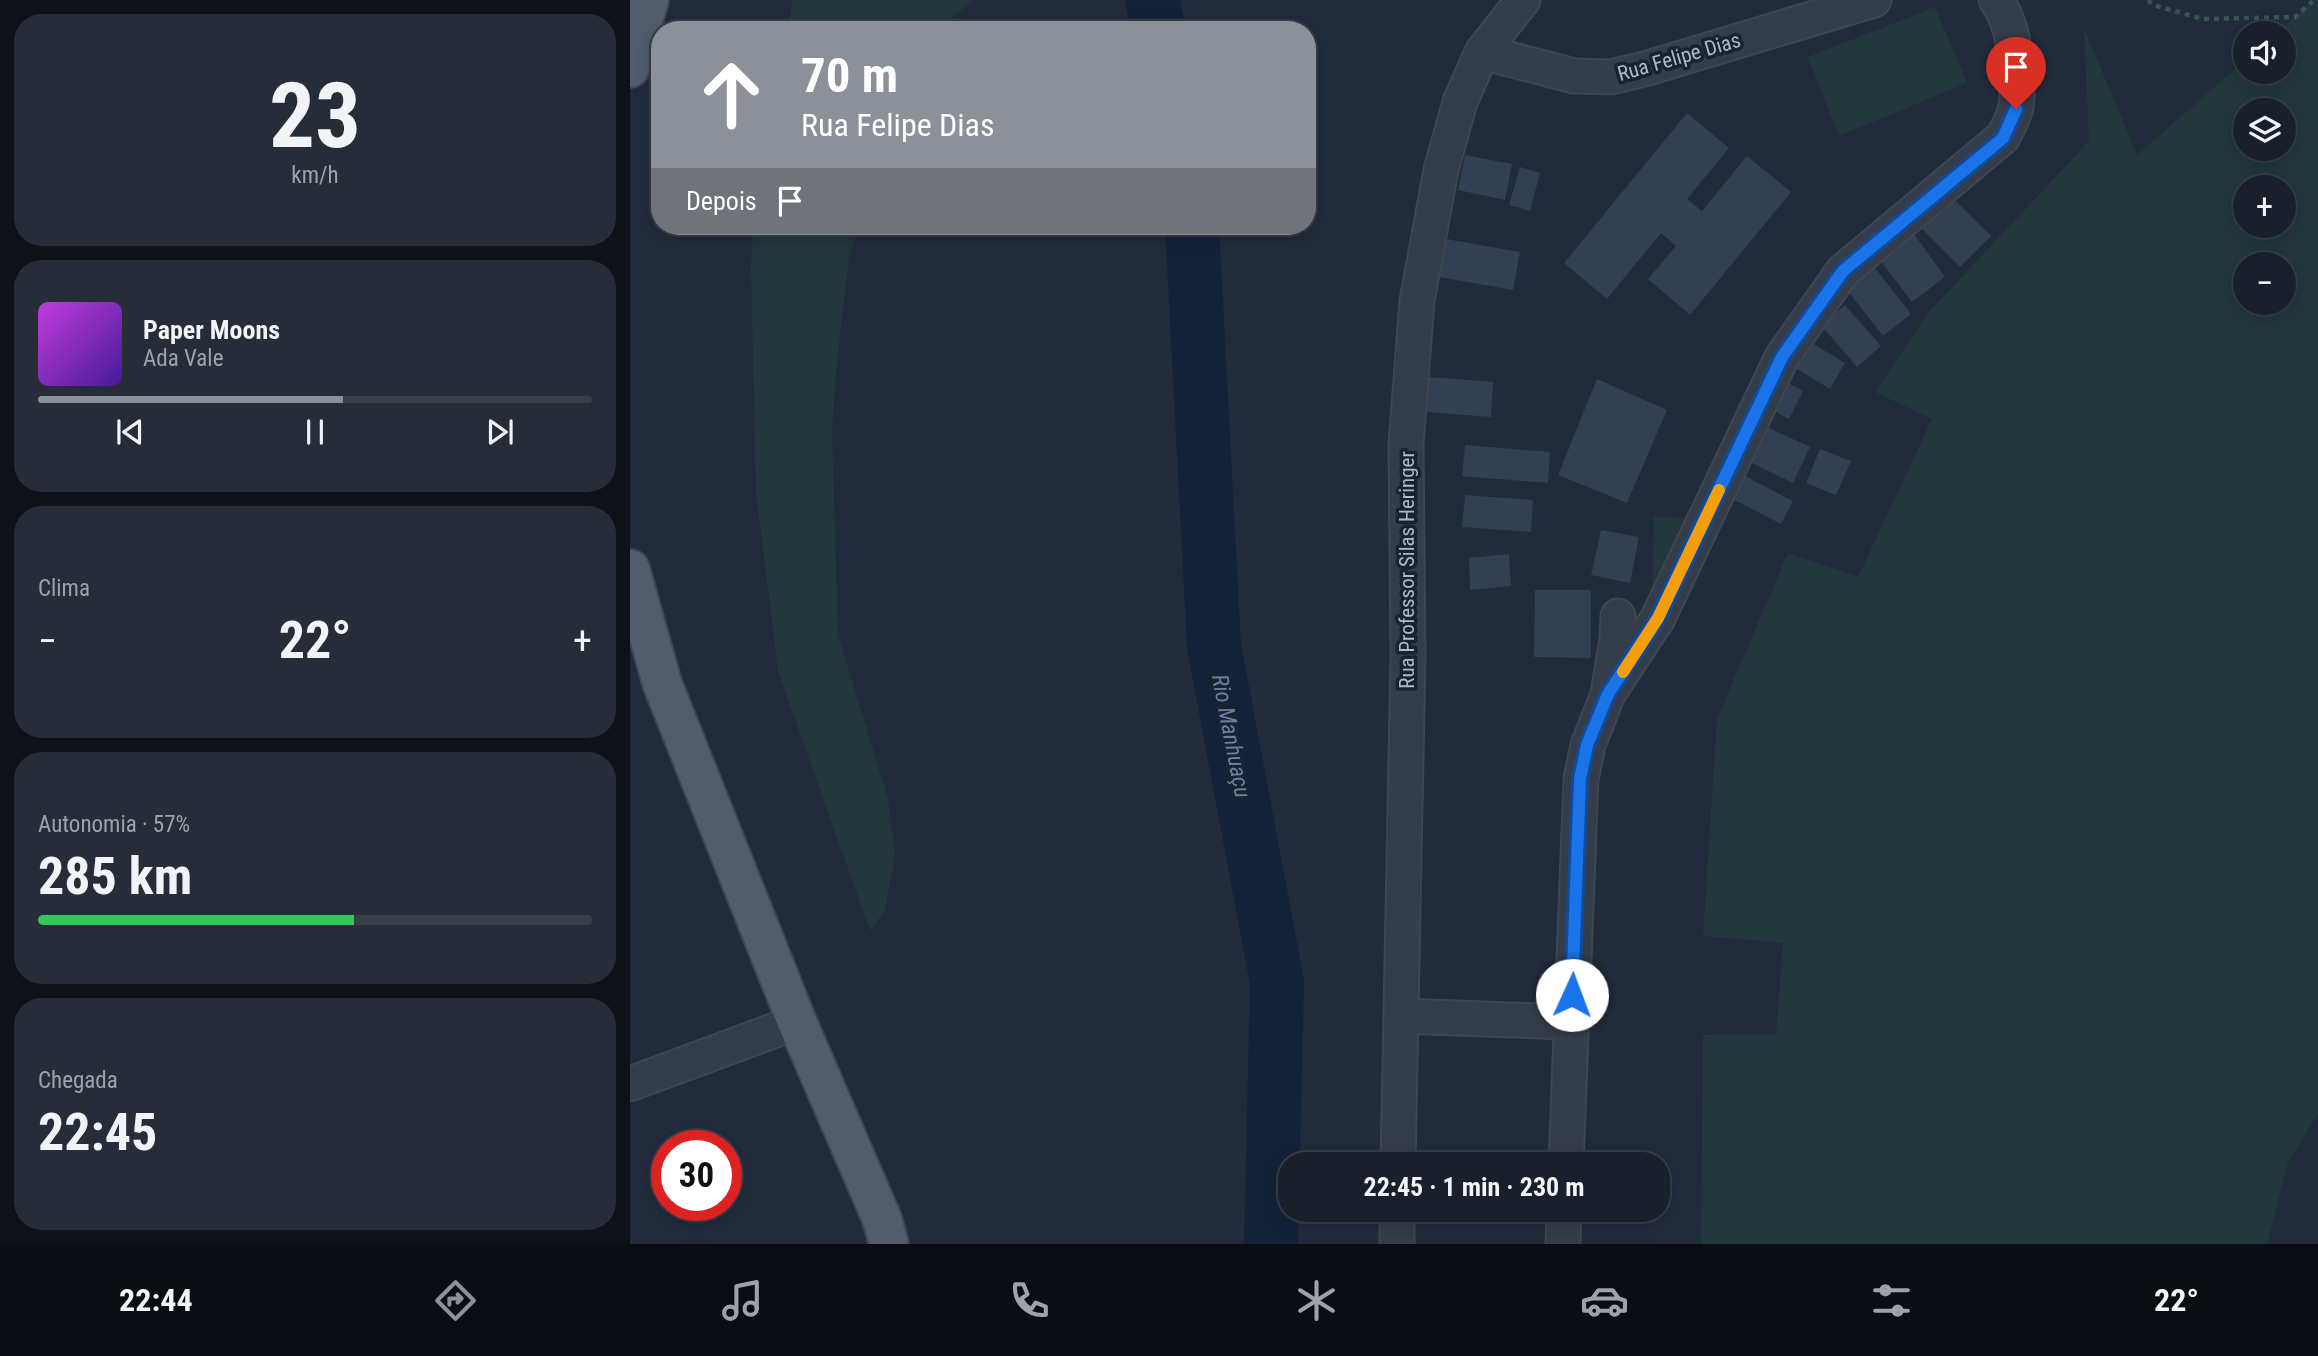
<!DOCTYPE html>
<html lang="pt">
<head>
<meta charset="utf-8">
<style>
  :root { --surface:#19202c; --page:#262d38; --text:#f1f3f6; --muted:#9fa3a9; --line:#373e48; --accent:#8c9099 }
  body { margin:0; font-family:"Roboto Condensed",sans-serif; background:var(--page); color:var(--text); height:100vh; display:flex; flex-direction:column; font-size:26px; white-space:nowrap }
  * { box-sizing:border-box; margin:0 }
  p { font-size:23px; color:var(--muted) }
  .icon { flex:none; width:38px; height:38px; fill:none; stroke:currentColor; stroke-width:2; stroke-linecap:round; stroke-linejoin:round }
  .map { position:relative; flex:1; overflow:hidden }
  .side { display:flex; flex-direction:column; gap:14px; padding:14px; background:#0e1218; width:630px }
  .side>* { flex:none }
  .banner { position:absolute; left:21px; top:21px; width:665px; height:214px; border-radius:28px; box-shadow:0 4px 18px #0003,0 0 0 2px var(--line); background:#8c9099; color:#fff; overflow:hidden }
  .fabs { position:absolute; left:1603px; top:21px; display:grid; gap:14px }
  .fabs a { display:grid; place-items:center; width:63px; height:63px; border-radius:50%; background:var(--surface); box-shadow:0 4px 18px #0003,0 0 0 2px var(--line); font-size:35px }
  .speed { position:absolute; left:21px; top:1130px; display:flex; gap:14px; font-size:35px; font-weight:700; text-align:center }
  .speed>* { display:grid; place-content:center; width:91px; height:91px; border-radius:50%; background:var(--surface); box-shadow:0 4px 18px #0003,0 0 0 2px var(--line); line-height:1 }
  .speed .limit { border:10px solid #d22; background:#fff; color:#111 }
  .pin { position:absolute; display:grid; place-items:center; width:60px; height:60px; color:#fff; margin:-72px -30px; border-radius:50% 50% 50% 0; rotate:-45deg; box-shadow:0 0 7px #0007 }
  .pin .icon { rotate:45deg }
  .me { position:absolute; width:77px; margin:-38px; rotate:2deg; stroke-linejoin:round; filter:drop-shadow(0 0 5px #0008) }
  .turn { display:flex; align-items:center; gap:24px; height:147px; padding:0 35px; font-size:32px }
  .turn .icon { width:91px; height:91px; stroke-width:2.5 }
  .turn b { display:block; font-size:49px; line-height:60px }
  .then { display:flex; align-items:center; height:66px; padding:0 35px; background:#0003; gap:14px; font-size:26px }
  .big { font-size:52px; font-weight:700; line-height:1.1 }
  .side .widget { flex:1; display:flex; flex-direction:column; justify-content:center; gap:10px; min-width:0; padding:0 24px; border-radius:28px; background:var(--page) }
  .side .dial { align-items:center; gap:0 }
  .dial b { font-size:91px; line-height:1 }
  .song { display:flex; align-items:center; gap:21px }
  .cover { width:84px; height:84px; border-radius:10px; background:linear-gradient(135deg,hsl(290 70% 55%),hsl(260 70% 35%)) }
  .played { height:7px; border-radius:4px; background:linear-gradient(90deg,var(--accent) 55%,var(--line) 55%) }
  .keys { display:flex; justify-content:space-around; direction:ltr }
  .heat { display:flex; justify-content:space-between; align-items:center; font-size:38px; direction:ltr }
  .charge { height:10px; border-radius:5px; background:linear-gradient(90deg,#34c759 57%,var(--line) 0) }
  .trip { position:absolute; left:648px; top:1152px; width:392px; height:70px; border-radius:28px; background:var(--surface); box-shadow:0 4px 18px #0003,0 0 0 2px var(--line); font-weight:700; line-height:70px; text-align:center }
  .tab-bar { display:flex; height:112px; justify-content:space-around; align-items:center; background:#0a0d12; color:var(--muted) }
  .tab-bar .icon { width:49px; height:49px }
  .tab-bar .selected { color:var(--accent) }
  .tab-bar b { font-size:32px; color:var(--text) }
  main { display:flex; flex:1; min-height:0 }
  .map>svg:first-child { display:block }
  .green { fill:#23383c; fill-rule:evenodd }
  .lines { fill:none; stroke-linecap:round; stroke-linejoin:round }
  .river { stroke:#142239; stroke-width:54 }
  .building { fill:#333f52 }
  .minor-casing { stroke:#3e4654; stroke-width:37 }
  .primary-casing { stroke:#3e4654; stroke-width:42 }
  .path { stroke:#3c5254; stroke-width:4.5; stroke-dasharray:5 5; stroke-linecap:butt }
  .minor { stroke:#353d4b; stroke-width:33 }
  .primary { stroke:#525c6c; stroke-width:38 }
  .route-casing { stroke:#114b97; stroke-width:18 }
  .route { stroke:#1a73e8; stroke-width:12 }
  .slow { stroke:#f59e0b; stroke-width:12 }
  .labels { text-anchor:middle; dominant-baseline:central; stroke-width:7; stroke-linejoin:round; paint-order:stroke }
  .street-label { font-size:21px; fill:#b0b8c7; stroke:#1a2230 }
  .water-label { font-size:23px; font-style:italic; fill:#6781a8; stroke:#1a2230 }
</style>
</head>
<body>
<main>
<section class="side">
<div class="widget dial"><b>23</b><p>km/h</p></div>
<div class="widget">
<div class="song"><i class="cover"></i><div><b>Paper Moons</b><p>Ada Vale</p></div></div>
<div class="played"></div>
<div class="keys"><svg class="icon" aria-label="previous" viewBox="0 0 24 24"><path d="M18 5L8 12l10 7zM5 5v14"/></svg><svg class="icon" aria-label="pause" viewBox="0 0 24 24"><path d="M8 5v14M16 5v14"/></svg><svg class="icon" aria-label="next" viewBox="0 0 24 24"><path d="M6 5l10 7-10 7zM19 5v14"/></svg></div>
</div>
<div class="widget"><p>Clima</p>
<div class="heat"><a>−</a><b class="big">22°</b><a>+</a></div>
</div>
<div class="widget"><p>Autonomia · 57%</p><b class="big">285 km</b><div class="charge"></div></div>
<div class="widget"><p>Chegada</p><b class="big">22:45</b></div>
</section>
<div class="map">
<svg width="1688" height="1244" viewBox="0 0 1688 1244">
  <rect width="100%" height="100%" fill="#212b3b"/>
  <!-- green -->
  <path class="green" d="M163,0H342L309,30H157Z
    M1684,0H1688V1114L1658,1163L1637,1244H1071L1073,1035L1146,1034L1153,943L1073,936L1087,719L1158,553L1228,577L1302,419L1245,392L1299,312L1459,141L1454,28L1507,155L1615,60V72H1654V33H1646ZM1654,110V149H1615V110ZM1654,187V226H1615V187ZM1654,264V303H1615V264Z
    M1305,7L1337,83L1209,136L1178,57Z
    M123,226H229L219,257L206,370L202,432L208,635L258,799L265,855L255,910L240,931L148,671L126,492L121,268Z
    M1024,517L1086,518L1022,612Z"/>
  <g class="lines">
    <!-- river -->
    <path class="river" d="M522,0L529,30
      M562,226L584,646L647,982L641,1244"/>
  </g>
  <!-- building -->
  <path class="building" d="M1057,113L1099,148L1057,199L1072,211L1117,156L1161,192L1060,315L1018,279L1046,246L1031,233L977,299L934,263Z
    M835,155L882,164L875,200L828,190Z
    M890,167L910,173L900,211L879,205Z
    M1320,195L1361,236L1330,267L1289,226Z
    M1284,234L1315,277L1282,302L1250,260Z
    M816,239L890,252L883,290L809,277Z
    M1245,268L1281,314L1253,336L1217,290Z
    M1215,305L1251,346L1227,367L1191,325Z
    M1180,342L1215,363L1200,389L1164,367Z
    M799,377L863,382L861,417L796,412Z
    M967,379L1037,410L997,503L928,475Z
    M1154,381L1173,391L1159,419L1140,409Z
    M1131,424L1180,447L1163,483L1114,459Z
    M835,445L920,452L918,483L832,476Z
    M1190,449L1221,461L1206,495L1176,483Z
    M1109,473L1163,501L1151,524L1097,496Z
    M835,495L903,500L901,532L832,527Z
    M971,530L1009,537L1000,583L961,575Z
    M879,554L881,586L840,590L839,558Z
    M905,590H961V658L904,657Z"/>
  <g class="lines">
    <!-- minor casing -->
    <g class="minor-casing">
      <path id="minor" d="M852,52L944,76L981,77L1018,68L1244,0
        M978,694L1028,618L1152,357L1213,271L1373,137C1378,128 1384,117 1386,107C1390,76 1385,25 1366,0
        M771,1016L940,1022
        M0,1084L167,1022
        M768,1164L778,657L776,444L787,301L811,170L830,102L852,52L893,0
        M936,1164L951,779L958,745L978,694L987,639L988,616
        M767,1244V1209
        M933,1244L934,1209"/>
    </g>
    <!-- primary casing -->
    <g class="primary-casing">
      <path id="primary" d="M0,68L19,0
        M0,569L32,683L167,1022L252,1219L259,1244"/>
    </g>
    <!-- path -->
    <path class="path" d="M1518,0L1523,5L1573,19L1665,17L1684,0"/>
    <!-- minor -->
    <use href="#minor" class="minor"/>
    <!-- primary -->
    <use href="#primary" class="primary"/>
  </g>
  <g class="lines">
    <!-- route casing -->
    <g class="route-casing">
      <path id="route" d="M942,995L950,779L957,745L978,694L1028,618L1152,357L1213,271L1373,138L1386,109"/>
    </g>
    <!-- route -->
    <use href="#route" class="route"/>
    <!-- slow -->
    <path class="slow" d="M993,672L1028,618L1089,490"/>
  </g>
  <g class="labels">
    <!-- street labels -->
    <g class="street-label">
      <text transform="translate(1049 57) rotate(-16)">Rua Felipe Dias</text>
      <text transform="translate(777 570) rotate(-90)">Rua Professor Silas Heringer</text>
    </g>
    <!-- water labels -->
    <g class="water-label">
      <text transform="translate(601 736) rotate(79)">Rio Manhuaçu</text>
    </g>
  </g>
</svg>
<div class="fabs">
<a><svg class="icon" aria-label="sound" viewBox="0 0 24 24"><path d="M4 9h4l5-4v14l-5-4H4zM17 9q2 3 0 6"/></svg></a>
<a><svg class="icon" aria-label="layers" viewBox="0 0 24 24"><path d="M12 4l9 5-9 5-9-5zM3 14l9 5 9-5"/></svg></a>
<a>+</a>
<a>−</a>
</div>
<div class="speed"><div class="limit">30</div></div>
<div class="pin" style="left:1386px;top:109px;background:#d93025"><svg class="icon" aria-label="arrive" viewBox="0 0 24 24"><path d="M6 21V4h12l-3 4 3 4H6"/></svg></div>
<svg class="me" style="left:942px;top:995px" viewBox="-20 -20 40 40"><circle r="19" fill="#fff"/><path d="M0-13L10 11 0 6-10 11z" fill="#1a73e8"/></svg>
<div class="trip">22:45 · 1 min · 230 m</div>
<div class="banner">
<div class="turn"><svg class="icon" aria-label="ahead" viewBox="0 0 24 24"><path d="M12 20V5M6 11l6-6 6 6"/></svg><div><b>70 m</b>Rua Felipe Dias</div></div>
<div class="then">Depois<svg class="icon" aria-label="arrive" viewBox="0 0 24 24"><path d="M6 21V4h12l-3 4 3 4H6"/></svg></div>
</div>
</div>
</main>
<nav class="tab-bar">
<b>22:44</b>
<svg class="icon selected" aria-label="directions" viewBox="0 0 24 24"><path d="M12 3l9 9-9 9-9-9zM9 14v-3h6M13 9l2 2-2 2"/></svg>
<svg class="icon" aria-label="music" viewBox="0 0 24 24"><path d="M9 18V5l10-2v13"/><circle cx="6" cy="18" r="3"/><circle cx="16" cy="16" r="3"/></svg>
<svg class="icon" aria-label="phone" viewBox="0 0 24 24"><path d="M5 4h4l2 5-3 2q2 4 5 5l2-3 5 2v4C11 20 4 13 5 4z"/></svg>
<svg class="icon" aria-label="climate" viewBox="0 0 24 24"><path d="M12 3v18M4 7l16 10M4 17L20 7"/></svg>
<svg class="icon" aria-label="car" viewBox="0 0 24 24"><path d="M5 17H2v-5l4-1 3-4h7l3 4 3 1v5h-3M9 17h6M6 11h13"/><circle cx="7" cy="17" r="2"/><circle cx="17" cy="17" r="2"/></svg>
<svg class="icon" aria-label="filters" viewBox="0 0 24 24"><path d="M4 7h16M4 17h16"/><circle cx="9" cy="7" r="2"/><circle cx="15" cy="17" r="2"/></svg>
<b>22°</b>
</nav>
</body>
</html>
